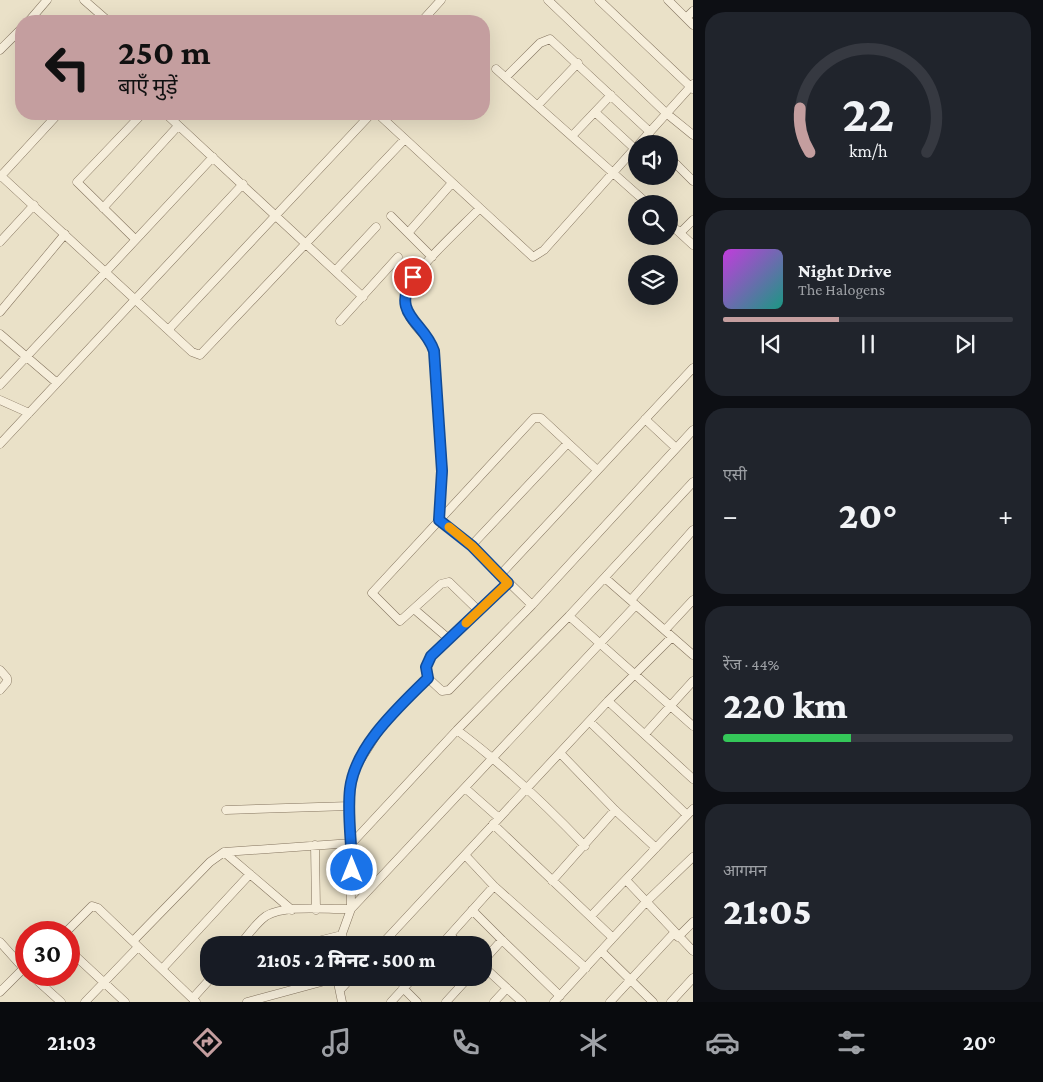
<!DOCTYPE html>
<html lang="hi">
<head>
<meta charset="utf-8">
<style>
  :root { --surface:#171b24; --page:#20242c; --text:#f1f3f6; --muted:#9ea1a6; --line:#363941; --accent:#c49e9f }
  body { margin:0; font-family:"Crimson Pro","Noto Sans Devanagari",serif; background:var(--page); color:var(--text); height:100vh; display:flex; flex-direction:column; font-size:19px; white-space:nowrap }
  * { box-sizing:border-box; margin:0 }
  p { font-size:16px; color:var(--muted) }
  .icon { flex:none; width:28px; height:28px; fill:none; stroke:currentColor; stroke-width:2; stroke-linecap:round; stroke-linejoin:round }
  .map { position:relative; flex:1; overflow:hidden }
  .panel { display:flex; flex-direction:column; gap:12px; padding:12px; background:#0d0f14; width:350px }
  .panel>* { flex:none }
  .banner { position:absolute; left:15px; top:15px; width:475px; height:105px; border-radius:20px; box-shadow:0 5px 20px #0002; background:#c49e9f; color:#111; overflow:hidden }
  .fabs { position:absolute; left:628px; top:135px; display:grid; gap:10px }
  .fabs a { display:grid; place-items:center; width:50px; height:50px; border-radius:50%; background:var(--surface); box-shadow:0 5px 20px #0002; font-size:25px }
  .speed { position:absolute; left:15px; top:921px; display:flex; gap:10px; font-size:25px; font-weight:700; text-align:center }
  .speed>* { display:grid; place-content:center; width:65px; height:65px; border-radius:50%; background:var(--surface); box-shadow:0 5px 20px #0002; line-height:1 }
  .speed .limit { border:8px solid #d22; background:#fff; color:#111 }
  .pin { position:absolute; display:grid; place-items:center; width:42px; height:42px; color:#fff; margin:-21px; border:2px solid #fff; border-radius:50%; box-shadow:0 1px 5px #0007 }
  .me { position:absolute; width:55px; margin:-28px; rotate:0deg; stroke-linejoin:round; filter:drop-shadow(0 0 4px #0008) }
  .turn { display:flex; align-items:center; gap:18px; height:105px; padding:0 20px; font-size:22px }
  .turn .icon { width:65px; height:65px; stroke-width:2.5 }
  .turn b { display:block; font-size:35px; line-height:42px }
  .big { font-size:38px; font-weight:800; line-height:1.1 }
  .panel .tile { flex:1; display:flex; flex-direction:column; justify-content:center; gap:8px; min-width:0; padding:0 18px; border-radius:20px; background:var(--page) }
  .panel .dial { align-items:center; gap:0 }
  .dial svg { height:130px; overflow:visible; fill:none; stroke:var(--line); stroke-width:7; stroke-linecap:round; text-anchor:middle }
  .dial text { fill:var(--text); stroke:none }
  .song { display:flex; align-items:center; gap:15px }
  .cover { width:60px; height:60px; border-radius:8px; background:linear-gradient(135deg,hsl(290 70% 55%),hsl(170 70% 35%)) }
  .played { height:5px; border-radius:2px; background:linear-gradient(90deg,var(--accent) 40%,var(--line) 40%) }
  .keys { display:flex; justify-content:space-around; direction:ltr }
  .heat { display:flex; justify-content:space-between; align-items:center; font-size:28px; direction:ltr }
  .charge { height:8px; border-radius:4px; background:linear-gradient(90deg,#34c759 44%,var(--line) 0) }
  .trip { position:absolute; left:200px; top:936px; width:292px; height:50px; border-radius:20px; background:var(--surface); box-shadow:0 5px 20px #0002; font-weight:800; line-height:50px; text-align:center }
  .tabs { display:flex; height:80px; justify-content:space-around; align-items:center; background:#090b0e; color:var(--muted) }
  .tabs .icon { width:35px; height:35px }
  .tabs .current { color:var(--accent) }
  .tabs b { font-size:22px; color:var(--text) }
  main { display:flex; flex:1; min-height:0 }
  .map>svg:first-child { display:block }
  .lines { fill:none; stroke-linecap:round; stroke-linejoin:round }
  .minor-casing { stroke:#84745f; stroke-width:9 }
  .minor { stroke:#f6eedb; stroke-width:8 }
  .route-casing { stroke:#114b97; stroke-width:12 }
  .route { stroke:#1a73e8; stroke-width:9 }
  .slow { stroke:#f59e0b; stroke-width:9 }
</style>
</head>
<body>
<main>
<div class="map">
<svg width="693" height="1002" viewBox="0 0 693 1002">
  <rect width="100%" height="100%" fill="#eae1c8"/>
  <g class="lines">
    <!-- minor casing -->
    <g class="minor-casing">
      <path id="minor" d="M84,0L108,21
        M548,0L666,113L693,135
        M599,0L693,89
        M668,0L693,25
        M686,18L693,11
        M29,21L47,0
        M422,21L441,0
        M0,50L21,29
        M496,69L648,204
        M506,77L540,43L550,39L650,132
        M538,105L578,63
        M595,112L635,149
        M166,114L363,297
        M378,114L533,257L544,250L636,147
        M572,136L611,95
        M646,136L655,144
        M639,144L693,84
        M669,157L693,181
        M0,175L192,352L200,355L405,139
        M0,177L58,114
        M103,208L178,126
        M479,209C463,226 410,273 406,293C404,300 406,307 408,313C413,328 429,336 434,351L443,471L439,520L471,546L532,605
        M391,216L432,257
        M669,223L693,245
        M408,233L452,183
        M680,233L693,220
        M135,239L77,182L142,114
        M0,242L34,205
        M335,271L376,227
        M0,312L65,234
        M340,321L398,257
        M169,329L371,114
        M0,334L57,383
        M0,385L213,157
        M0,400L29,413
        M645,419L676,448
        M0,444L243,184
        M471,546L567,444
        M500,575L693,368
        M605,578L693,655
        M631,600L693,530
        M414,609L449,639
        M479,611L449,582L441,584L400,621L372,593L534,418H541L597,470
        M569,616L693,726
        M665,630L693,600
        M0,670L7,678V682L0,690
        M428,678L442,691L449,690L532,605L693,430
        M608,701L693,779
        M590,722L687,815
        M457,730C505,766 543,802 585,846
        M645,734L693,681
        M561,754L615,810L656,848
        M465,788L499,818
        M226,810L350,806
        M493,824L613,938
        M315,845L316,910
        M224,852L292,910
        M465,855L494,886L586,968
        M626,880L693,951
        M552,881L615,810
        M472,910L502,940
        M591,916L693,809
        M66,932L92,906L98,908L196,1002
        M450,935L460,945
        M678,937L693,922
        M133,941L210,862L224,852L352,843L457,730L569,616L693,482
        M0,942L26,971
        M240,945C248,935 256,923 266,916C286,904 328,910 351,909L636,605
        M302,945L342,935
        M338,945L351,909L350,791L352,779L356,767L385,721L428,678L426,667L431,656L508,583
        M381,945L608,701L672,637
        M441,945L494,886
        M69,950L125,1002
        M601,951L653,1002
        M484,960L502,940L560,996
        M484,967L522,1002
        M162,969L250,874
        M31,975L61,1002
        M337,978L342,1002
        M403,988L417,1002
        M340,990L351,978
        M0,992L26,966
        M193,998L211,978
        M85,1002L138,947
        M247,1002L336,978
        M391,1002L413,978
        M446,1002L468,978
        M494,1002L507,988
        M554,1002L646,902L693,857
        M610,1002L674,933
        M671,1002L693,978"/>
    </g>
    <!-- minor -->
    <use href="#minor" class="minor"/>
  </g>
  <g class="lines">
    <!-- route casing -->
    <g class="route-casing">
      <path id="route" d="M352,870C352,843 347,815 350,789C355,746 399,707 428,678L426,667L431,656L508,583L472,546L439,520L442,471L434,351C424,321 390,315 413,277"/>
    </g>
    <!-- route -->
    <use href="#route" class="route"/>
    <!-- slow -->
    <path class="slow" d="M449,527L472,546L508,583L466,623"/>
  </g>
</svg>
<div class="fabs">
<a><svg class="icon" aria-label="sound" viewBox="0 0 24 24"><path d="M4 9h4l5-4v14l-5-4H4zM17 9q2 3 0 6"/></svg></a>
<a><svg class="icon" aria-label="search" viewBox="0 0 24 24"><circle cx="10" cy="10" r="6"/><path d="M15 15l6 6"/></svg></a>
<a><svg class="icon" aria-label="layers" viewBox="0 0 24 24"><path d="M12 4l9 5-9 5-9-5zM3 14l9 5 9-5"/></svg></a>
</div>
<div class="speed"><div class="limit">30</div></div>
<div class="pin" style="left:413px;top:277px;background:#d93025"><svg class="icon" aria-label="arrive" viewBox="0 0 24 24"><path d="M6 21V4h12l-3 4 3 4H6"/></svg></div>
<svg class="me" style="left:352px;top:870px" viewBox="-20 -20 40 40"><circle r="17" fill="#1a73e8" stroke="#fff" stroke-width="3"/><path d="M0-11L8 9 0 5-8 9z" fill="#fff"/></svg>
<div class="trip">21:05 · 2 मिनट · 500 m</div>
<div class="banner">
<div class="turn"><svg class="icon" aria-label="left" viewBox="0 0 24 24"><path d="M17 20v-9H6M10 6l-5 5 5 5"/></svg><div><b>250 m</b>बाएँ मुड़ें</div></div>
</div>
</div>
<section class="panel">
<div class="tile dial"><svg viewBox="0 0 100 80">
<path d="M14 69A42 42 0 1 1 86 69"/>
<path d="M14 69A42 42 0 0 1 8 42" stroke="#c49e9f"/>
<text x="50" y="56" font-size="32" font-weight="700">22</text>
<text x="50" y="72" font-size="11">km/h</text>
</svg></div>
<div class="tile">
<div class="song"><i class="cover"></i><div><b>Night Drive</b><p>The Halogens</p></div></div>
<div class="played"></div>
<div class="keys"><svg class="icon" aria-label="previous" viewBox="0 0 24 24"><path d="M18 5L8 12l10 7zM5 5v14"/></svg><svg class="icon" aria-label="pause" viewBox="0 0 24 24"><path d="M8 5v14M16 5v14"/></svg><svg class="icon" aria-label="next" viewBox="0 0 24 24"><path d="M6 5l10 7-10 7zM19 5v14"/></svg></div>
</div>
<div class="tile"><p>एसी</p>
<div class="heat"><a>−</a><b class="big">20°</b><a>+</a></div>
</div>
<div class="tile"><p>रेंज · 44%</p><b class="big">220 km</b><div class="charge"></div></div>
<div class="tile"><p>आगमन</p><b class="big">21:05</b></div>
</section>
</main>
<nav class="tabs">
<b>21:03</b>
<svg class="icon current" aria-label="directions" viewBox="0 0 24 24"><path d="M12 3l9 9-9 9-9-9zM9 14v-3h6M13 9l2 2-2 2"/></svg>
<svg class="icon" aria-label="music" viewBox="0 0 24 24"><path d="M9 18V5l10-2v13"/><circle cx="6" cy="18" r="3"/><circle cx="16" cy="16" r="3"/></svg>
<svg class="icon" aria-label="phone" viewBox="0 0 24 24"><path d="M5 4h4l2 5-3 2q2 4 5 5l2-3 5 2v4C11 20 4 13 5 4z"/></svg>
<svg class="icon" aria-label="climate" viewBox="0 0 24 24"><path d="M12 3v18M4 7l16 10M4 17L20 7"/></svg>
<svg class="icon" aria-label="car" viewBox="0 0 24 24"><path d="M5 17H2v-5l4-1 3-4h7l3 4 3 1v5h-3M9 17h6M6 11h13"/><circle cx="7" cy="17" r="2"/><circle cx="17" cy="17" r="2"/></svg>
<svg class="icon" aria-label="filters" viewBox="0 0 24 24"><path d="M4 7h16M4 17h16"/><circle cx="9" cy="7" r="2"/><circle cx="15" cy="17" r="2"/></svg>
<b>20°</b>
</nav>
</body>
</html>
